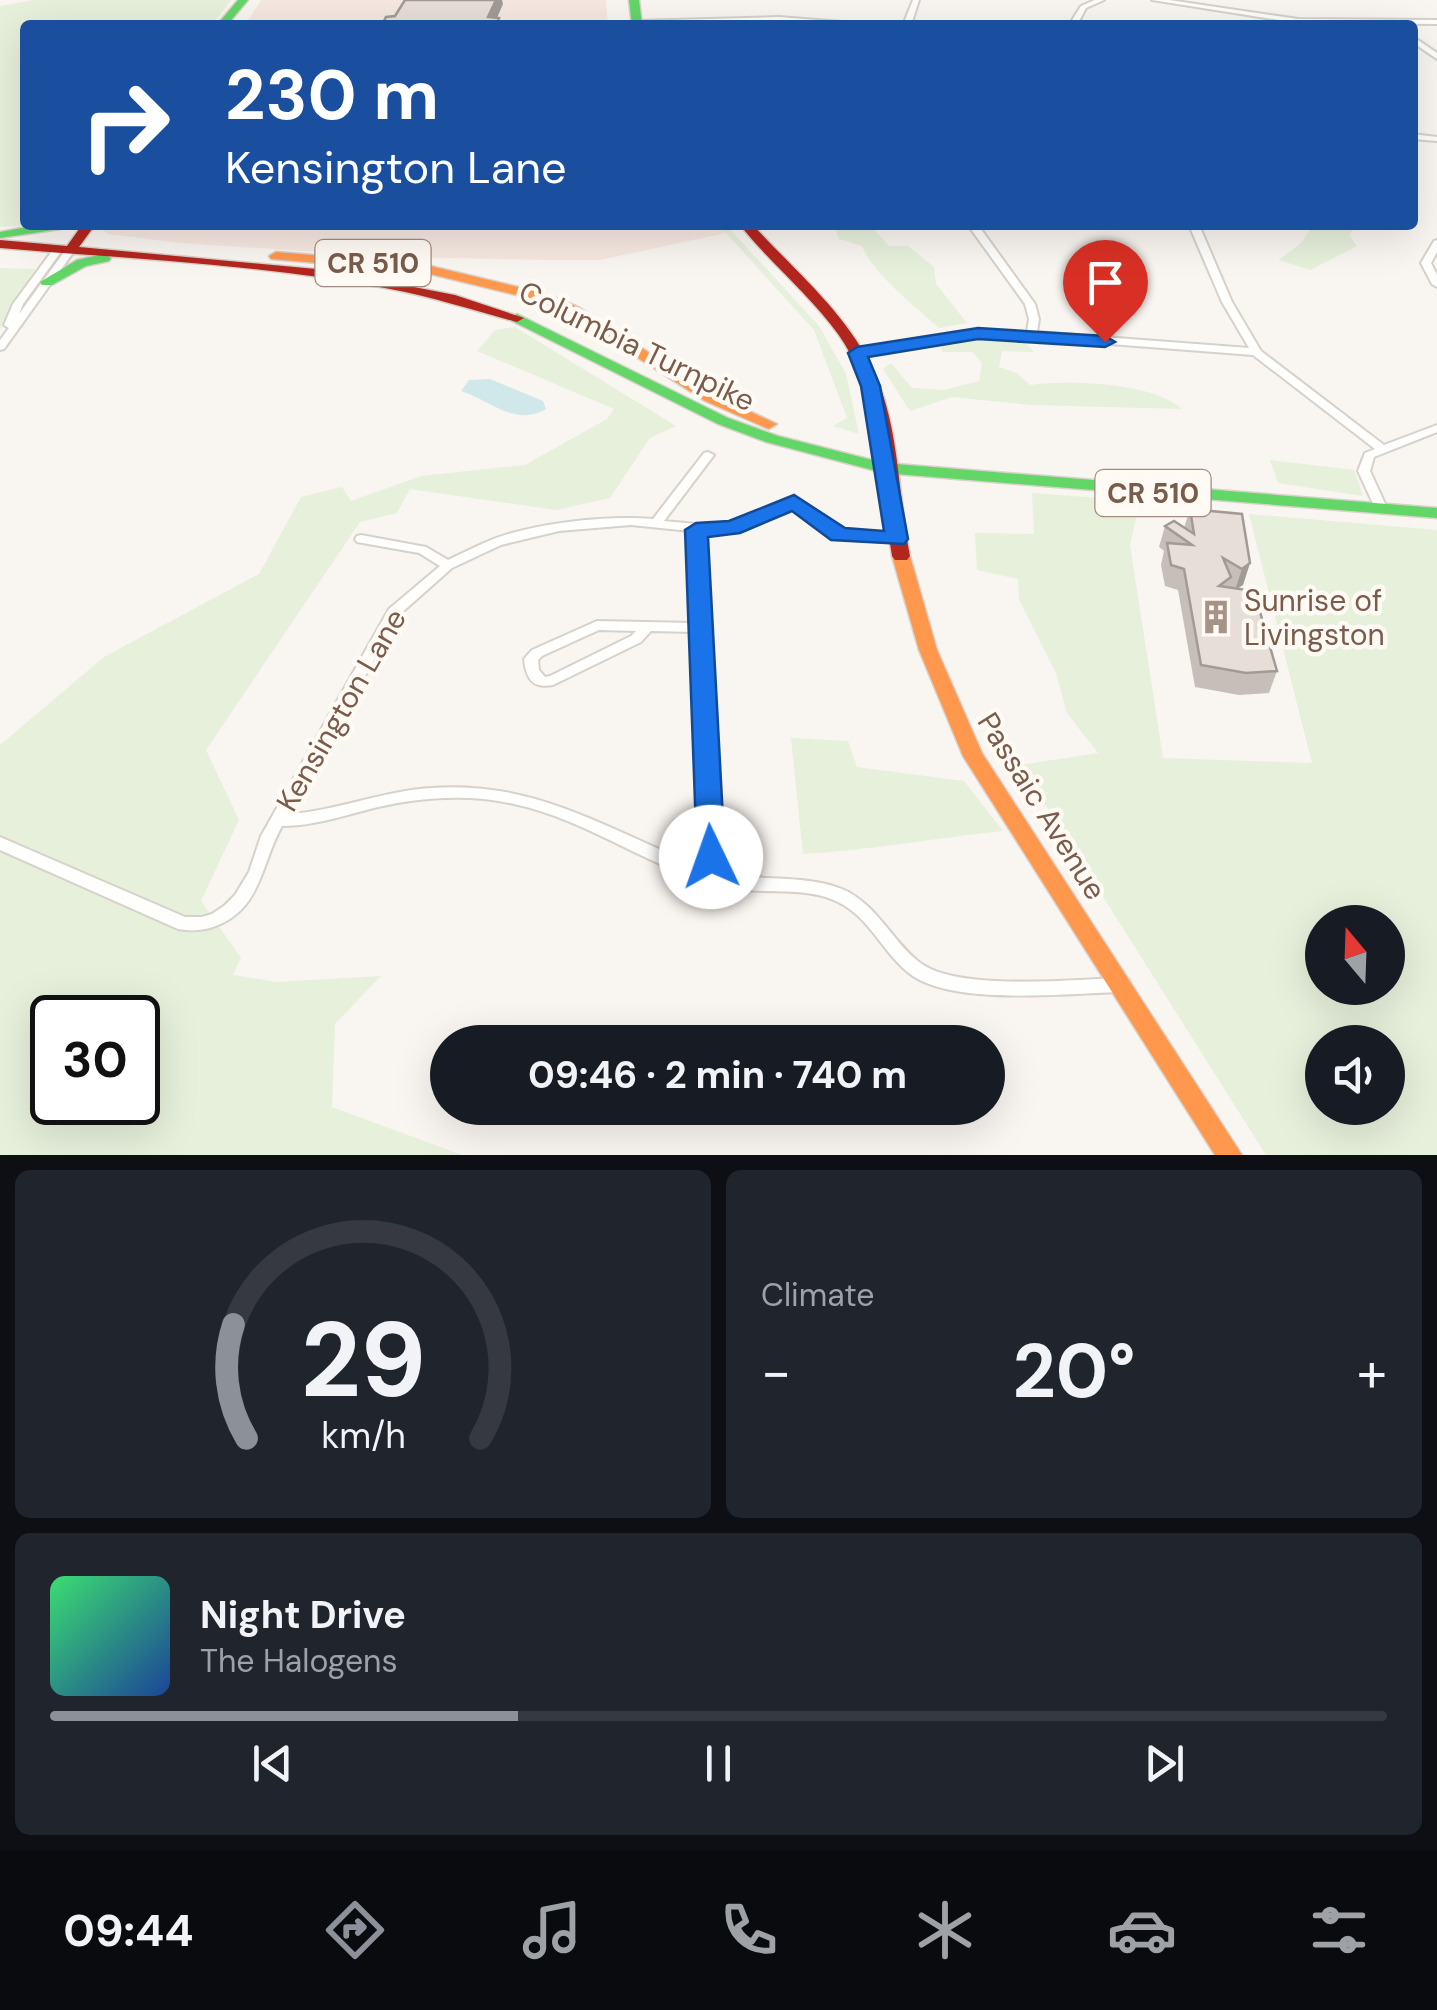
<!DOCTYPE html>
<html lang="en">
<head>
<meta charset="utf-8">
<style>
  :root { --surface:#171b24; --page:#20242c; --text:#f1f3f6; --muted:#9ea1a6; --line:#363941; --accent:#8c9099 }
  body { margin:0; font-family:"DM Sans",sans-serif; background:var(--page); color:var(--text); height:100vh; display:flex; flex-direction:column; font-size:38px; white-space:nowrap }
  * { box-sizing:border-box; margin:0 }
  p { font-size:32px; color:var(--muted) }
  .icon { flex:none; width:55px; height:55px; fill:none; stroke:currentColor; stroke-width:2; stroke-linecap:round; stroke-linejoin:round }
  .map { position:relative; height:1155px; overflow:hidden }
  .side { display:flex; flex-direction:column; gap:15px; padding:15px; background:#0d0f14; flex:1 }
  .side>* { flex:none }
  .guide { position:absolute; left:20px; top:20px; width:1398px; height:210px; border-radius:10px; box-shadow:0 10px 40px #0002; background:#1a4fa0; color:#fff; overflow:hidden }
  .needle { width:65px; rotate:341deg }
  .fabs { position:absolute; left:1305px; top:905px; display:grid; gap:20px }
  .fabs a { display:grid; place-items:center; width:100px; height:100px; border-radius:50%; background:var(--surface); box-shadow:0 10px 40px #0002; font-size:50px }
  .speed { position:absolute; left:30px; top:995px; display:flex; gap:20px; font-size:50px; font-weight:700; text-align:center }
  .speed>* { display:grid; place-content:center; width:130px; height:130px; border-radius:50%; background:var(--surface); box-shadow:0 10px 40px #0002; line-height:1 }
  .speed .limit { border:5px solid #111; border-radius:15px; background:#fff; color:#111 }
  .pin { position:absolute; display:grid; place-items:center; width:85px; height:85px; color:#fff; margin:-102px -42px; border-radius:50% 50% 50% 0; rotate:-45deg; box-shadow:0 0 10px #0007 }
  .pin .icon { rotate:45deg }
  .me { position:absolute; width:110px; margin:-55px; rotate:357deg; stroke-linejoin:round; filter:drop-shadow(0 0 8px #0008) }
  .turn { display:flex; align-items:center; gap:35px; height:210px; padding:0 40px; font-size:45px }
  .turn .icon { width:130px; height:130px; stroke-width:2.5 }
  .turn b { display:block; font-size:70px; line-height:85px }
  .big { font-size:75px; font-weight:700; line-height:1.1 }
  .side .tile { flex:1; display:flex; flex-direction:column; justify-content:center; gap:15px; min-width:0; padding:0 35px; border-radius:15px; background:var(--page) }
  .side .dial { align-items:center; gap:0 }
  .dial svg { height:260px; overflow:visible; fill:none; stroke:var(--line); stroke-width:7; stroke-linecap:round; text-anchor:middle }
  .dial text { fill:var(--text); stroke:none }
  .song { display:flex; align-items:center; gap:30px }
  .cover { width:120px; height:120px; border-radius:15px; background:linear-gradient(135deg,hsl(140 70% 55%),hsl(220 70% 35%)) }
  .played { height:10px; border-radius:5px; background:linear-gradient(90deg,var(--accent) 35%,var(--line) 35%) }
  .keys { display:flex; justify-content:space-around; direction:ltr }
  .heat { display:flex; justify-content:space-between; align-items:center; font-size:55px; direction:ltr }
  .side .tiles { flex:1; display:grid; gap:15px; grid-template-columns:1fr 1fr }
  .tile:last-child { grid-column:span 2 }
  .trip { position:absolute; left:430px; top:1025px; width:575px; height:100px; border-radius:50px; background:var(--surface); box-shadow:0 10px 40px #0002; font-weight:700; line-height:100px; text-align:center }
  .dock { display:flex; height:160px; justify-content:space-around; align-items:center; background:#090b0e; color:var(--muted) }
  .dock .icon { width:70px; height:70px }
  .dock .current { color:var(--accent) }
  .dock b { font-size:45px; color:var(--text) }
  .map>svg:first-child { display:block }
  .commercial { fill:#f6e8e1 }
  .green { fill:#e7f0db; fill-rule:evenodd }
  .water { fill:#d0e8ea }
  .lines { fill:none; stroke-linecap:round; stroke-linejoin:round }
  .street-casing { stroke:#d7d1cb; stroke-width:4 }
  .fast-casing { stroke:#d9d2cb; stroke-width:3 }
  .slow-casing { stroke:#d9d2cb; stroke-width:3 }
  .jam-casing { stroke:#d9d2cb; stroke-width:3 }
  .street { fill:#fefefd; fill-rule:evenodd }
  .fast { fill:#63d668; fill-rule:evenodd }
  .slow { fill:#ff974d; fill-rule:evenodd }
  .jam { fill:#b3261e; fill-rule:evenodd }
  .wall { fill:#c6bfb9 }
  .shaded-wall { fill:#a19b96 }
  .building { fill:#e6ded7; stroke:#a19b96; stroke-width:2.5 }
  .route { fill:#1a73e8; stroke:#114b97; stroke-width:2.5 }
  .labels { text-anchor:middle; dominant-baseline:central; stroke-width:9; stroke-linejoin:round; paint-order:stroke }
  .shield { fill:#fffaf3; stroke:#a28b7f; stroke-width:2.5 }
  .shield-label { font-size:28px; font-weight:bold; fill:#7a5c4d }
  .street-label { font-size:30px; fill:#7a5c4d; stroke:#fffaf3 }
  .poi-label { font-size:30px; fill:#7a5c4d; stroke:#fffaf3; text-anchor:start }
</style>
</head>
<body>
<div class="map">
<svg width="1437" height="1155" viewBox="0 0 1437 1155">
  <rect width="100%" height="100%" fill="#f9f5f0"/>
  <!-- commercial -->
  <path class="commercial" d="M261,0H606L608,25H245Z
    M107,225H709L726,233L600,260H546L398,257L180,243L108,234L103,231Z"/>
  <!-- green -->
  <path class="green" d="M34,0H231L212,25H25V225H49L0,227V6Z
    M709,225H726L819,326L846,374L859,434L833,426L847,418L814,330L726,233Z
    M834,225H870L889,246H908L934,267L936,284L967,323L939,328C917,308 872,273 862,246L839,239Z
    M1313,225H1358L1349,235L1357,246L1310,270L1279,260L1301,243Z
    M0,268L35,269L0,329Z
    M515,327L676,426L650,438L610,498L556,510L410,489L397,513L360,522L206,750L239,820L201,901L241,958L233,975L277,982L381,976L335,1024L332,1107L462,1155H0V745L104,657L259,574L301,497L342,487L351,501L421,476L525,465L607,419L614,409L477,351L495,330ZM52,1018H138V1102H52Z
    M998,336L1025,342L1034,352L1002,351L999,367L1017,373L1030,385C1069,380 1152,382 1182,409L1031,405L952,397L910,411L883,369L891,363L912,388L944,390L979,381L982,363L973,352H942L941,343Z
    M1270,460L1354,470L1363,496L1278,483Z
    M1032,493L1140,501L1130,545L1163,758L1312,763L1249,514L1437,530V1155H1266L1020,765L1098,753L1067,713L1056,673L1019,599L1018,579L977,570L975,533L1034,534ZM1322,922H1388V988H1322ZM1322,1042H1388V1108H1322Z
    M791,738L848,741L857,767L964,781L1003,831C936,838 871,850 803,854Z"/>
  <!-- water -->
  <path class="water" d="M490,379L543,401L546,409C514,427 492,401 461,391L469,380Z"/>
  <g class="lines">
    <!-- street casing -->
    <g class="street-casing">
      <path id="street" d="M913,0H919L911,25H903Z
        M1095,0H1104L1086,8L1077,25H1069L1081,6Z
        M1152,0H1169L1298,19L1437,20V24L1298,23Z
        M779,17L855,23L859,25L779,21L641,25L632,23L636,21Z
        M1412,36L1437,53V59L1412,42Z
        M1412,134L1437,137V141L1412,139Z
        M968,225H978L1035,304L1039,319L1037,332L1249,348L1222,302L1189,225H1199L1232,302L1261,351L1384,445L1437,425V432L1374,457L1370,471L1387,508L1381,512L1375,508L1358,471L1365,453L1375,449L1253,355L1006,336L960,338L853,355L852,353L857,350C914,340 970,327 1027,332L1029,319L1025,304Z
        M1437,240V252L1431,263L1437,275V287L1432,284L1421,263L1434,241Z
        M58,246L63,249L23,304L19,314L67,248H73L75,250L4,349L0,350V340L9,328L4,325L13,304L55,247Z
        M708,452L714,455L664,521L718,526L794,498L842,531L896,535L902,539L896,543L835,538L793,507L723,533L702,532L719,857L714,871C755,883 801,873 842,889C877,904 891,940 919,962C957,992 1074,979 1123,978L1129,980L1131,985L1129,990L1123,992C1069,993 958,1006 913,976C884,956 871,918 838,902C807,886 767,895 733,888C656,874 591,820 514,804C470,794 422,797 378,807C346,815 315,826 282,826C260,865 262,912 210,928C199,931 189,931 178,929L0,850V837L185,917H202L212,914L224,906L235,895L249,872L261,836L389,609L440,566L419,553L357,542L355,539L357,536L361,535L426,547L448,560C463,553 476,546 491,540C534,523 607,515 653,519L704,453ZM631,525L690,531L694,623L597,621L532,650L524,659C526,678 532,689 553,685L641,642L651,631L694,632L703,857L700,866C607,830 536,780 431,788C382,791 337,811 288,814L399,615L452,568L501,545L559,531ZM599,630L636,631L631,636L550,676L545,677L539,670L538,660L542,656Z"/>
    </g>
    <!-- fast casing -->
    <g class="fast-casing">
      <path id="fast" d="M238,0H248L227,25H217Z
        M629,0H639L642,25H632Z
        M38,225H66L60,229L0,238V232Z
        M104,254L111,258L109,261L86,266L52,285H42L40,282L77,260Z
        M517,314L728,418L778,436L884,463L1437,508V518L884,473L766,442L718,424L512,321L510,318Z"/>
    </g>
    <!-- slow casing -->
    <g class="slow-casing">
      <path id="slow" d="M276,252L422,264L543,293L578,307L715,395L777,424L769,429L764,427L705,401L568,313L533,299L422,272L271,259L269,256Z
        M901,550L910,556L937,650L982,753L1242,1155H1215L963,756L919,650L892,556Z"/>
    </g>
    <!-- jam casing -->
    <g class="jam-casing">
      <path id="jam" d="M82,225H95L79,247L327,270L455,295L524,318L517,322C475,311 433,297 390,289C262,264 130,259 0,248V240L67,246Z
        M740,225H753C796,272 848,314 875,374C900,430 898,496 910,556L907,560H895L892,556C879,481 884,399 838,334C809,294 770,263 740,225Z"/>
    </g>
    <!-- street -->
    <use href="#street" class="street"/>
    <!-- fast -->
    <use href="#fast" class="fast"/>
    <!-- slow -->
    <use href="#slow" class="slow"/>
    <!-- jam -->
    <use href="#jam" class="jam"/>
  </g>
  <!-- wall -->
  <path class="wall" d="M1190,509L1250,563L1243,585L1238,588L1277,671L1269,693L1239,695L1195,687L1178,590L1165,586L1161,565L1164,551L1159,547L1165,526L1184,528Z"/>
  <!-- shaded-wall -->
  <path class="shaded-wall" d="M496,0H502L503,4L494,25L488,17Z
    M1250,563L1243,585L1235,590L1242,569Z"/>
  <!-- building -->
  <path class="building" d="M405,0H496L488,17L499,18L496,25H382L386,17L395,16Z
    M1190,509L1242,514L1250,563L1242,569L1223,558L1231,577L1219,586L1254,591L1277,671L1246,673L1201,665L1184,569L1171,565L1167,543L1192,545L1165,526L1174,521L1194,534Z"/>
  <!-- route -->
  <path class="route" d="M978,328L1105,336L1115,342L1105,347L978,339L868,357L880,386L908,539L904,544L831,540L792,511L740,533L708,537L725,857L721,865H701L697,857L685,530L696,523L729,521L794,495L845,528L884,531L861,386L848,353L857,347Z"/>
  <!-- icons -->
  <defs>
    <g id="building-bare" transform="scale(2.7)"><path d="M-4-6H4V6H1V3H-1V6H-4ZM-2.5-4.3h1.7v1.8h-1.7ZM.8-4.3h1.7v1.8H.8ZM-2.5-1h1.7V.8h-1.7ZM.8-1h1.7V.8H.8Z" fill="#a69286" stroke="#fffaf3" stroke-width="2.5" paint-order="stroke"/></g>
  </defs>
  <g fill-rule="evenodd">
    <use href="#building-bare" x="1216" y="617"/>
  </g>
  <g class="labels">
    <!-- shield labels -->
    <g class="shield">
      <rect x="315.5" y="240" width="115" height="46" rx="8"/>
      <rect x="1095.5" y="470" width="115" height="46" rx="8"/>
    </g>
    <g class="shield-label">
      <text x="373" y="263">CR 510</text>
      <text x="1153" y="493">CR 510</text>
    </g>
    <!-- street labels -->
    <g class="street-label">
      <text transform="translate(637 346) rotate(26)">Columbia Turnpike</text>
      <text transform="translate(341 710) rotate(-60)">Kensington Lane</text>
      <text transform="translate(1042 806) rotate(58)">Passaic Avenue</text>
    </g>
    <!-- poi labels -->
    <g class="poi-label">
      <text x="1244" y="600">Sunrise of<tspan x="1244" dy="34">Livingston</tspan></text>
    </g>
  </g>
</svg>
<div class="fabs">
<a><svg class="needle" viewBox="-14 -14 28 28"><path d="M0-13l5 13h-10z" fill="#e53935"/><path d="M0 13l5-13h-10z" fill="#9ea1a6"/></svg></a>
<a><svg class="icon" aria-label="sound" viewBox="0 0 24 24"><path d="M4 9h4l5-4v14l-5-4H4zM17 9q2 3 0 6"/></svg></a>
</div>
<div class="speed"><div class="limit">30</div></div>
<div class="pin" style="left:1105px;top:342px;background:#d93025"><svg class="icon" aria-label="arrive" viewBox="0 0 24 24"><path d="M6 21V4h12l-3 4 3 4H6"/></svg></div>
<svg class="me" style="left:711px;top:857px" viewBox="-20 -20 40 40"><circle r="19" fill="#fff"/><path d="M0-13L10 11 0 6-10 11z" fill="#1a73e8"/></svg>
<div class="trip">09:46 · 2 min · 740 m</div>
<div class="guide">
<div class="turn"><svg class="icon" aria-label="right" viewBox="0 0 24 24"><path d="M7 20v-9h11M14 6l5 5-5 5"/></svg><div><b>230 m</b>Kensington Lane</div></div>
</div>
</div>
<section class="side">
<div class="tiles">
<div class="tile dial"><svg viewBox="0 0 100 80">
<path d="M14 69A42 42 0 1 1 86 69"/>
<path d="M14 69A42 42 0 0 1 10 34" stroke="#8c9099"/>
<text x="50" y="56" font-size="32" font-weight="700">29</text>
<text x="50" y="72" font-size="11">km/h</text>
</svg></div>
<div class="tile"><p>Climate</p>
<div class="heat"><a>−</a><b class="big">20°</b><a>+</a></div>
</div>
<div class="tile">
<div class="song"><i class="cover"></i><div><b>Night Drive</b><p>The Halogens</p></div></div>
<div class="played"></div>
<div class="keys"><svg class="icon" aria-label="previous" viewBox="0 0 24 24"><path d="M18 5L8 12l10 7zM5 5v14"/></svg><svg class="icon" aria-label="pause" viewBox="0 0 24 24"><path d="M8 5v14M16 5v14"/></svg><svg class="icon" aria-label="next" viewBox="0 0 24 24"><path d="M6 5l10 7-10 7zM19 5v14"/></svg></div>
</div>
</div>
</section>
<nav class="dock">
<b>09:44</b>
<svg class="icon current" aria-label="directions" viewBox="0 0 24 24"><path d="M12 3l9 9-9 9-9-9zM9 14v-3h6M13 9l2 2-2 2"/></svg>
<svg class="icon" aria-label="music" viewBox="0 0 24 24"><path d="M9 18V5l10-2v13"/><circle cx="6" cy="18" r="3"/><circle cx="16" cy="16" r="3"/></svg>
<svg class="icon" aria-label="phone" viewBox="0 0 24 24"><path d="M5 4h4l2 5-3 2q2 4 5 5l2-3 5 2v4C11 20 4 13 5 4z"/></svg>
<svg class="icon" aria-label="climate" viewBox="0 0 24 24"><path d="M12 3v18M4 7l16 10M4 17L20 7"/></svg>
<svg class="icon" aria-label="car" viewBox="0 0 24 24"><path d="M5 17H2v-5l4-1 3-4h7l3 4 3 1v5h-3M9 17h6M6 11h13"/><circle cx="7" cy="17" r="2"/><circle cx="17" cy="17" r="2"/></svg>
<svg class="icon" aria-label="filters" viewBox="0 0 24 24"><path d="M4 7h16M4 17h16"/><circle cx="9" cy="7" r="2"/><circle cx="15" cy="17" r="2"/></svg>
</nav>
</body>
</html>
